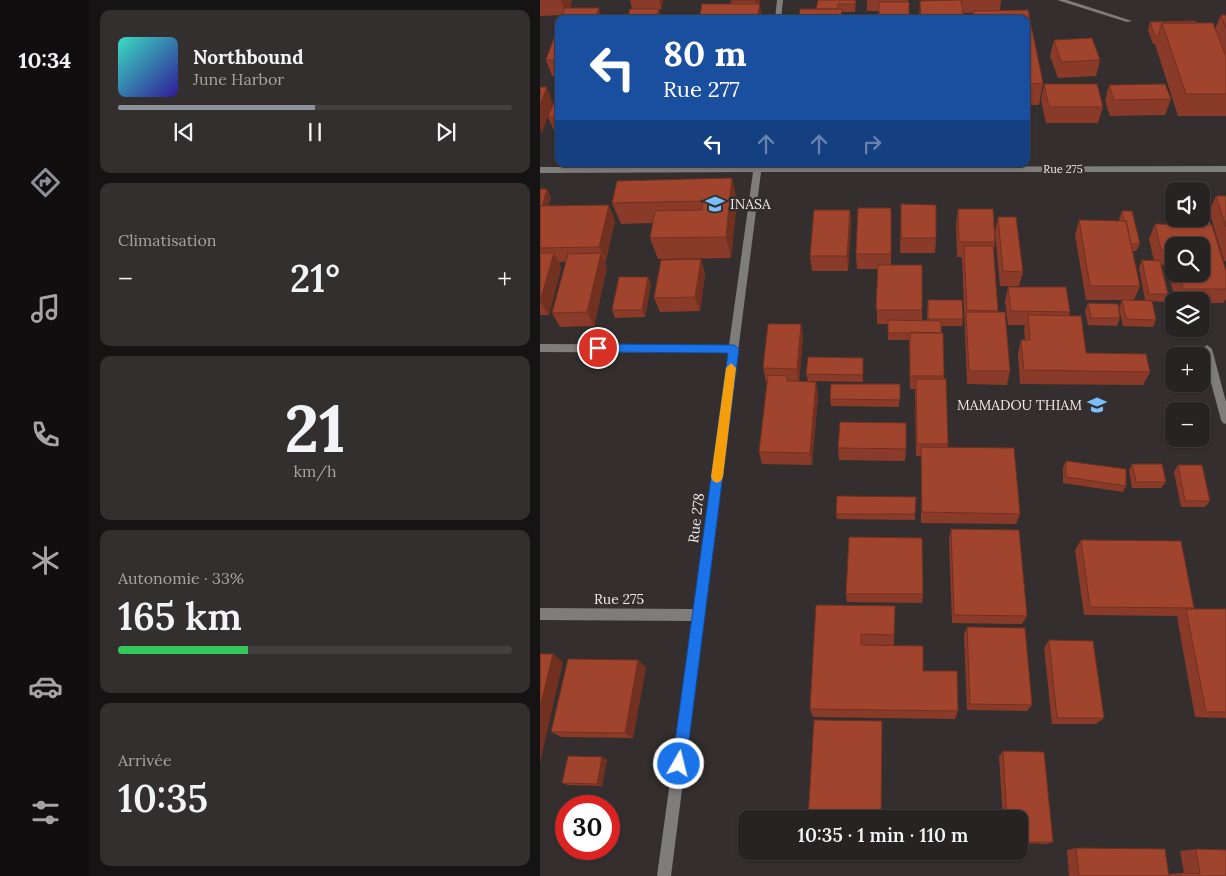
<!DOCTYPE html>
<html lang="fr">
<head>
<meta charset="utf-8">
<style>
  :root { --surface:#272322; --page:#332f2f; --text:#f1f3f6; --muted:#a4a4a5; --line:#434040; --accent:#8c9099 }
  body { margin:0; font-family:Lora,serif; background:var(--page); color:var(--text); height:100vh; display:flex; flex-direction:column; font-size:19px; white-space:nowrap }
  * { box-sizing:border-box; margin:0 }
  p { font-size:16px; color:var(--muted) }
  .icon { flex:none; width:28px; height:28px; fill:none; stroke:currentColor; stroke-width:2; stroke-linecap:round; stroke-linejoin:round }
  .map { position:relative; flex:1; overflow:hidden }
  .side { display:flex; flex-direction:column; gap:10px; padding:10px; background:#151313; width:450px }
  .side>* { flex:none }
  .top-card { position:absolute; left:15px; top:15px; width:475px; height:152px; border-radius:10px; box-shadow:0 1px 4px #0004,0 0 0 1px var(--line); background:#1a4fa0; color:#fff; overflow:hidden }
  .tools { position:absolute; left:625px; top:182px; display:grid; gap:10px }
  .tools a { display:grid; place-items:center; width:45px; height:45px; border-radius:10px; background:var(--surface); box-shadow:0 1px 4px #0004,0 0 0 1px var(--line); font-size:25px }
  .speed { position:absolute; left:15px; top:795px; display:flex; gap:10px; font-size:25px; font-weight:700; text-align:center }
  .speed>* { display:grid; place-content:center; width:65px; height:65px; border-radius:50%; background:var(--surface); box-shadow:0 1px 4px #0004,0 0 0 1px var(--line); line-height:1 }
  .speed .limit { border:8px solid #d22; background:#fff; color:#111 }
  .pin { position:absolute; display:grid; place-items:center; width:42px; height:42px; color:#fff; margin:-21px; border:2px solid #fff; border-radius:50%; box-shadow:0 1px 5px #0007 }
  .me { position:absolute; width:55px; margin:-28px; rotate:8deg; stroke-linejoin:round; filter:drop-shadow(0 0 4px #0008) }
  .turn { display:flex; align-items:center; gap:18px; height:105px; padding:0 25px; font-size:22px }
  .turn .icon { width:65px; height:65px; stroke-width:2.5 }
  .turn b { display:block; font-size:35px; line-height:42px }
  .lanes { display:flex; align-items:center; height:48px; padding:0 25px; background:#0003; justify-content:center; gap:25px; direction:ltr }
  .lanes .off { opacity:.35 }
  .big { font-size:38px; font-weight:600; line-height:1.1 }
  .side .widget { flex:1; display:flex; flex-direction:column; justify-content:center; gap:8px; min-width:0; padding:0 18px; border-radius:10px; background:var(--page) }
  .side .dial { align-items:center; gap:0 }
  .dial b { font-size:65px; line-height:1 }
  .song { display:flex; align-items:center; gap:15px }
  .cover { width:60px; height:60px; border-radius:8px; background:linear-gradient(135deg,hsl(170 70% 55%),hsl(250 70% 35%)) }
  .played { height:5px; border-radius:2px; background:linear-gradient(90deg,var(--accent) 50%,var(--line) 50%) }
  .keys { display:flex; justify-content:space-around; direction:ltr }
  .heat { display:flex; justify-content:space-between; align-items:center; font-size:28px; direction:ltr }
  .charge { height:8px; border-radius:4px; background:linear-gradient(90deg,#34c759 33%,var(--line) 0) }
  .trip { position:absolute; left:198px; top:810px; width:290px; height:50px; border-radius:10px; background:var(--surface); box-shadow:0 1px 4px #0004,0 0 0 1px var(--line); font-weight:600; line-height:50px; text-align:center }
  main { display:flex; flex:1; min-height:0 }
  .tab-bar { display:flex; flex-direction:column; width:90px; justify-content:space-around; align-items:center; background:#100e0e; color:var(--muted) }
  .tab-bar .icon { width:35px; height:35px }
  .tab-bar .on { color:var(--accent) }
  .tab-bar b { font-size:22px; color:var(--text) }
  .map>svg:first-child { display:block }
  .lines { fill:none; stroke-linecap:round; stroke-linejoin:round }
  .path-far1 { stroke:#837e7d; stroke-width:2.5; stroke-dasharray:4 2; stroke-linecap:butt }
  .path { stroke:#837e7d; stroke-width:3; stroke-dasharray:4.5 2.5; stroke-linecap:butt }
  .street { fill:#7f7c7c; fill-rule:evenodd }
  .wall { fill:#8a3a28; fill-rule:evenodd }
  .shaded-wall { fill:#713020 }
  .building { fill:#a1442e; stroke:#713020 }
  .route { fill:#1a73e8; stroke:#114b97 }
  .slow { fill:#f59e0b }
  .labels { text-anchor:middle; dominant-baseline:central; stroke-width:5; stroke-linejoin:round; paint-order:stroke }
  .far-street-label { font-size:11px; fill:#efebea; stroke:#342f2e }
  .poi-label { font-size:14px; fill:#efebea; stroke:#342f2e; text-anchor:start }
  .street-label { font-size:14px; fill:#efebea; stroke:#342f2e }
</style>
</head>
<body>
<main>
<nav class="tab-bar">
<b>10:34</b>
<svg class="icon on" aria-label="directions" viewBox="0 0 24 24"><path d="M12 3l9 9-9 9-9-9zM9 14v-3h6M13 9l2 2-2 2"/></svg>
<svg class="icon" aria-label="music" viewBox="0 0 24 24"><path d="M9 18V5l10-2v13"/><circle cx="6" cy="18" r="3"/><circle cx="16" cy="16" r="3"/></svg>
<svg class="icon" aria-label="phone" viewBox="0 0 24 24"><path d="M5 4h4l2 5-3 2q2 4 5 5l2-3 5 2v4C11 20 4 13 5 4z"/></svg>
<svg class="icon" aria-label="climate" viewBox="0 0 24 24"><path d="M12 3v18M4 7l16 10M4 17L20 7"/></svg>
<svg class="icon" aria-label="car" viewBox="0 0 24 24"><path d="M5 17H2v-5l4-1 3-4h7l3 4 3 1v5h-3M9 17h6M6 11h13"/><circle cx="7" cy="17" r="2"/><circle cx="17" cy="17" r="2"/></svg>
<svg class="icon" aria-label="filters" viewBox="0 0 24 24"><path d="M4 7h16M4 17h16"/><circle cx="9" cy="7" r="2"/><circle cx="15" cy="17" r="2"/></svg>
</nav>
<section class="side">
<div class="widget">
<div class="song"><i class="cover"></i><div><b>Northbound</b><p>June Harbor</p></div></div>
<div class="played"></div>
<div class="keys"><svg class="icon" aria-label="previous" viewBox="0 0 24 24"><path d="M18 5L8 12l10 7zM5 5v14"/></svg><svg class="icon" aria-label="pause" viewBox="0 0 24 24"><path d="M8 5v14M16 5v14"/></svg><svg class="icon" aria-label="next" viewBox="0 0 24 24"><path d="M6 5l10 7-10 7zM19 5v14"/></svg></div>
</div>
<div class="widget"><p>Climatisation</p>
<div class="heat"><a>−</a><b class="big">21°</b><a>+</a></div>
</div>
<div class="widget dial"><b>21</b><p>km/h</p></div>
<div class="widget"><p>Autonomie · 33%</p><b class="big">165 km</b><div class="charge"></div></div>
<div class="widget"><p>Arrivée</p><b class="big">10:35</b></div>
</section>
<div class="map">
<svg width="686" height="876" viewBox="0 0 686 876">
  <rect width="100%" height="100%" fill="#342f2e"/>
  <g class="lines">
    <!-- path-far1 -->
    <path class="path-far1" d="M661,200L669,224"/>
    <!-- path -->
    <path class="path" d="M668,223L670,228"/>
    <!-- street -->
    <path class="street" d="M237,0H243L241,19H235Z
      M517,0H527L592,21L587,22Z
      M214,164H222V167L686,166V172H221L131,876H117L152,621L0,620V608L154,609L188,353L0,352V344L189,345L213,172L0,173V167H214Z
      M667,345L672,349L686,402V424L683,423L681,420L662,349Z"/>
  </g>
  <!-- wall -->
  <path class="wall" d="M0,0H32L30,8L22,15L0,16Z
    M90,0H123L121,9H119L121,19L92,9Z
    M220,0L219,4H191V1Z
    M278,0H316L315,12H302L276,9Z
    M327,0H368V2L339,11H327Z
    M402,0H461L460,11L488,10L503,83L499,105H486V19H433V13H423L424,19H379L380,1Z
    M681,15H686V116H638L615,44H613L608,30L610,22L655,23L675,29Z
    M19,24V76H12L6,60Z
    M514,40L560,60L556,76L518,78L510,56Z
    M504,84L563,107L558,123H506L501,100Z
    M569,85L631,99L625,115L570,116L565,101Z
    M19,92V133H15L8,117Z
    M0,189L11,197L8,206L75,220L66,261H64L67,268L54,326L20,327L12,313L26,262H19L21,268L9,315H0Z
    M676,196H686V261H684L669,211Z
    M197,200L191,258L118,259L110,238L113,223L81,224L72,203Z
    M361,204L396,238L395,253H360Z
    M351,208V265L382,310V320H387L388,300L423,319L422,326H401L408,444V447L480,514L476,524L381,523V456H376L375,389H370L369,340H348V324H337V269H317L316,254Z
    M418,209L455,242L454,252L458,312L470,371L467,385L427,384L422,257H417L416,224Z
    M310,210L311,225L308,271H272L270,256Z
    M582,211L600,244L596,251H592L600,286L594,300H605L599,268L602,260L614,261L609,239L615,224L686,271V299L683,303H661V301H636L626,265H621L628,294L624,302L612,301L616,320L613,327L583,326L579,308L582,300H546L535,235L539,220L580,221L579,219ZM634,246L661,274H634Z
    M458,217L483,272L479,286H460L455,232Z
    M161,259L165,274L160,311L120,312L114,298Z
    M108,277L111,284L105,317L75,318L72,310Z
    M468,287L530,312L529,316L546,353L610,372L603,385L480,384L478,354L481,340H485L484,329L485,325H468L465,301Z
    M548,303L580,318L577,326L548,325L545,311Z
    M261,324L263,338L259,381L276,382L278,395L272,465L222,464L219,452L227,382H226L223,368Z
    M323,358V382L268,381L266,374Z
    M360,384L359,407L291,406L290,399Z
    M298,448L366,449L365,461L299,460Z
    M526,461L586,486L583,492L523,483V467Z
    M592,464L626,482L621,488H592L589,470Z
    M638,465L670,501L665,507H641L634,472Z
    M296,514H375V520L297,519Z
    M411,529L487,616L482,624L412,623L409,539Z
    M541,540L654,608L653,609H686V718L655,717L637,617L638,616L544,615L535,550Z
    M306,594H383L382,603L307,602Z
    M276,605L355,606L354,645L383,671L418,711L415,719L273,717L270,709Z
    M427,627L492,705L487,711L427,710L424,635Z
    M509,640L564,718L556,724H512L504,648Z
    M106,667L93,738L22,737L11,732Z
    M463,751L513,842L507,844L479,843V819H463L459,756Z
    M67,759L62,786L28,785L22,783Z
    M536,848L629,874L644,873L640,851L656,849L686,876H529L527,850Z"/>
  <!-- shaded-wall -->
  <path class="shaded-wall" d="M21,0H32L27,15Z
    M119,0H123L121,9Z
    M215,0H220L217,17L215,1Z
    M220,4L222,19H217Z
    M59,8L62,19H55Z
    M119,9L121,19H116Z
    M7,87L13,103L2,133L0,128V105Z
    M192,178L197,200L191,258L186,237Z
    M7,189L11,197L5,217L1,209Z
    M69,205L75,220L66,261L59,247Z
    M310,210L311,225L308,271L307,256Z
    M14,253L21,268L9,315L0,301Z
    M61,253L67,268L54,326L47,312Z
    M161,259L165,274L160,311L155,297Z
    M108,277L111,284L105,317L102,310Z
    M261,324L263,338L259,382L257,369Z
    M276,382L278,395L272,465L270,453Z
    M13,654L23,662L0,763V708Z
    M98,660L106,667L93,738L85,733Z
    M62,757L67,759L62,786L57,784Z"/>
  <!-- building -->
  <path class="building" d="M191,0H215V1H191Z
    M278,0H315V4H298L297,9H276Z
    M421,0L424,19H381L380,1Z
    M339,2H369V19H339Z
    M162,4H220L217,19H159Z
    M25,8H59L55,19H21Z
    M90,9H119L116,19H87Z
    M260,9H302L301,19H259Z
    M488,10L503,83L486,84V19H434L433,11Z
    M681,15H686V28Z
    M655,21V23H622L618,36H615L610,22Z
    M622,23H673L686,56V94H646Z
    M19,24V60H6Z
    M552,38L560,60L521,62L514,40Z
    M504,84H557L563,107H509Z
    M625,84L631,99L574,100L569,85Z
    M0,87H7L0,105Z
    M18,92H19V117H8Z
    M192,178L186,237L110,238L115,211L162,210L163,201L72,203L77,181Z
    M0,189H7L2,206H0Z
    M676,196H686V227Z
    M361,204L396,205V238H361Z
    M69,205L59,247L0,248V206Z
    M318,208H351V254H316Z
    M418,209H453L455,242H419Z
    M274,210H310L307,256H270Z
    M582,211H592L600,244H591L586,221H584Z
    M458,217H476L483,272L463,271Z
    M539,220L586,221L600,286H550Z
    M615,224L672,225L686,271V289H643L639,274H661V246H634V252L633,250H621Z
    M424,246H453L458,311L427,310Z
    M0,253H14L0,301Z
    M61,253L47,312L12,313L28,254Z
    M161,259L155,297L114,298L121,260Z
    M602,260L620,261L628,294H609Z
    M338,265H382V310H336Z
    M79,277H108L102,310H72Z
    M468,287H526L530,312L471,311Z
    M388,300H422L423,319H388Z
    M582,300L612,301L616,320L586,319Z
    M548,303L578,304L580,318H551Z
    M426,312H465L470,371H429Z
    M488,315L541,316L546,353L606,354L610,372L484,370L481,340H490Z
    M348,320L401,321V333H348Z
    M228,324H261L257,369L223,368Z
    M370,332L403,333L404,376H370Z
    M268,357L323,358V375L266,374Z
    M228,375L247,376V381L276,382L270,453L219,452Z
    M376,379H406L408,444H377Z
    M291,384H360V400L290,399Z
    M300,422L366,423V449L298,448Z
    M381,447L474,448L480,514L382,512Z
    M526,461L586,469V486L526,477Z
    M592,464H622L626,482H596Z
    M638,465H662L670,501H645Z
    M297,496L376,497L375,514H296Z
    M411,529L479,530L487,616L414,615Z
    M309,537L382,538L383,594H306Z
    M541,540L641,541L654,608L550,607Z
    M276,605L355,606L354,635L321,634V645L383,646V671H417L418,711L270,709Z
    M646,609H686V712H666Z
    M427,627L485,628L492,705L430,704Z
    M509,640L553,641L564,718H517Z
    M0,654H13L0,708Z
    M28,659L98,660L85,733L11,732Z
    M274,720L342,721L341,819H268Z
    M463,751L504,752L513,842H479V819H467Z
    M28,756L62,757L57,784L22,783Z
    M536,848L625,849L629,876H539Z
    M656,849L686,850V876H641V873L660,874Z"/>
  <!-- route -->
  <path class="route" d="M58,344L194,345L199,349L146,764L144,769L139,771L134,769L132,764L188,353L58,352L53,348Z"/>
  <!-- slow -->
  <path class="slow" d="M191,363L196,368L183,477L181,481L177,483L173,481L171,477L186,368Z"/>
  <!-- icons -->
  <defs>
    <g id="school-bare" transform="scale(1.5)"><path d="M0-5L7-2L0 1L-7-2ZM-4 1L0 2.5L4 1V4Q0 6-4 4Z" fill="#79bff8" stroke="#342f2e" stroke-width="2.5" paint-order="stroke"/></g>
  </defs>
  <g fill-rule="evenodd">
    <use href="#school-bare" x="175" y="204"/>
    <use href="#school-bare" x="557" y="405"/>
  </g>
  <g class="labels">
    <!-- far-street labels -->
    <g class="far-street-label">
      <text x="523" y="169">Rue 275</text>
    </g>
    <!-- poi labels -->
    <g class="poi-label">
      <text x="190" y="204">INASA</text>
      <text x="542" y="405" text-anchor="end">MAMADOU THIAM</text>
    </g>
    <!-- street labels -->
    <g class="street-label">
      <text transform="translate(156 518) rotate(-83)">Rue 278</text>
      <text x="79" y="599">Rue 275</text>
    </g>
  </g>
</svg>
<div class="tools">
<a><svg class="icon" aria-label="sound" viewBox="0 0 24 24"><path d="M4 9h4l5-4v14l-5-4H4zM17 9q2 3 0 6"/></svg></a>
<a><svg class="icon" aria-label="search" viewBox="0 0 24 24"><circle cx="10" cy="10" r="6"/><path d="M15 15l6 6"/></svg></a>
<a><svg class="icon" aria-label="layers" viewBox="0 0 24 24"><path d="M12 4l9 5-9 5-9-5zM3 14l9 5 9-5"/></svg></a>
<a>+</a>
<a>−</a>
</div>
<div class="speed"><div class="limit">30</div></div>
<div class="pin" style="left:58px;top:348px;background:#d93025"><svg class="icon" aria-label="arrive" viewBox="0 0 24 24"><path d="M6 21V4h12l-3 4 3 4H6"/></svg></div>
<svg class="me" style="left:139px;top:764px" viewBox="-20 -20 40 40"><circle r="17" fill="#1a73e8" stroke="#fff" stroke-width="3"/><path d="M0-11L8 9 0 5-8 9z" fill="#fff"/></svg>
<div class="trip">10:35 · 1 min · 110 m</div>
<div class="top-card">
<div class="turn"><svg class="icon" aria-label="left" viewBox="0 0 24 24"><path d="M17 20v-9H6M10 6l-5 5 5 5"/></svg><div><b>80 m</b>Rue 277</div></div>
<div class="lanes"><svg class="icon" aria-label="left" viewBox="0 0 24 24"><path d="M17 20v-9H6M10 6l-5 5 5 5"/></svg><svg class="icon off" aria-label="ahead" viewBox="0 0 24 24"><path d="M12 20V5M6 11l6-6 6 6"/></svg><svg class="icon off" aria-label="ahead" viewBox="0 0 24 24"><path d="M12 20V5M6 11l6-6 6 6"/></svg><svg class="icon off" aria-label="right" viewBox="0 0 24 24"><path d="M7 20v-9h11M14 6l5 5-5 5"/></svg></div>
</div>
</div>
</main>
</body>
</html>
